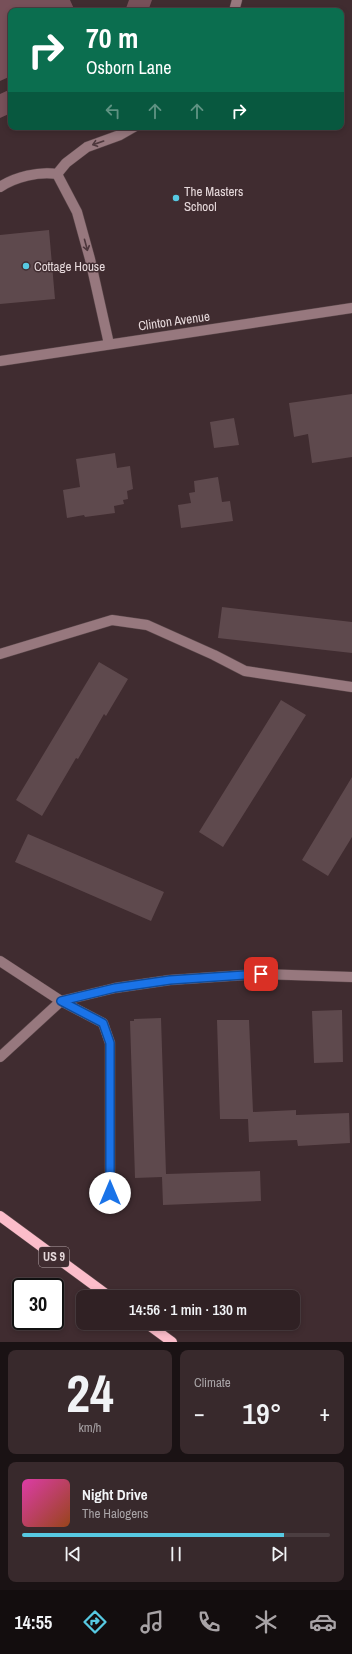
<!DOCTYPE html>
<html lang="en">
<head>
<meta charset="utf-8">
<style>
  :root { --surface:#302124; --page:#38292c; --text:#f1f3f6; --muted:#a8a3a6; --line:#4b3e41; --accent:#57c9e2 }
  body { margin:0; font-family:"Archivo Narrow",sans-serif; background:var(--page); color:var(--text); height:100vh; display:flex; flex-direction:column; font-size:15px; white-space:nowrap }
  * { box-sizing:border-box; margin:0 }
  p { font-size:13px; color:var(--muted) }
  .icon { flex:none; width:22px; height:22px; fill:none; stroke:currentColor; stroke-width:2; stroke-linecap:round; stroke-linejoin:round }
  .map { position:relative; height:1342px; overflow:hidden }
  .panel { display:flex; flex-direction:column; gap:8px; padding:8px; background:#1a1214; flex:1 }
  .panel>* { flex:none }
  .hud { position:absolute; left:8px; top:8px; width:336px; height:122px; border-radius:8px; box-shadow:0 2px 6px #0003,0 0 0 1px var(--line); background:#0b6e4f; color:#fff; overflow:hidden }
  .speed { position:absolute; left:12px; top:1278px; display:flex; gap:8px; font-size:20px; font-weight:700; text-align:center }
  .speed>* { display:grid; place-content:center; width:52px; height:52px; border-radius:50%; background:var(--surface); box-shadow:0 2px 6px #0003,0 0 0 1px var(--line); line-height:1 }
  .speed .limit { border:2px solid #111; border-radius:6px; background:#fff; color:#111 }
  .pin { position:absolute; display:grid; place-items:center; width:34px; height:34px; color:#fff; margin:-17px; border-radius:8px; box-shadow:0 2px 6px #0006 }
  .me { position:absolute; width:44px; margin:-22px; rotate:0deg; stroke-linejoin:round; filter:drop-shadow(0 0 3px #0008) }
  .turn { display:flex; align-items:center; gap:14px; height:84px; padding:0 12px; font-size:18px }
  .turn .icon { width:52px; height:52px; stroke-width:2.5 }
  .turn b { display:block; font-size:28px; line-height:34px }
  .lanes { display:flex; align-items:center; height:38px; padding:0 12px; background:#0003; justify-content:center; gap:20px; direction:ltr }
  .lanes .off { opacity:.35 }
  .big { font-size:30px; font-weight:600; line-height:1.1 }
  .panel .widget { flex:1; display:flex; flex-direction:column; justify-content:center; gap:6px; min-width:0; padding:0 14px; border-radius:8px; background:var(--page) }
  .panel .dial { align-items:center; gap:0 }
  .dial b { font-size:52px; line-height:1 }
  .song { display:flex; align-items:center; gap:12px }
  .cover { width:48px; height:48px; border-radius:6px; background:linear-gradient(135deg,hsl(320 70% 55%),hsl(20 70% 35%)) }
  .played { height:4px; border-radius:2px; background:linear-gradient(90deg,var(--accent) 85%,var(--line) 85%) }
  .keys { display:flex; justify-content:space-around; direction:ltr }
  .heat { display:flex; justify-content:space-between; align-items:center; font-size:22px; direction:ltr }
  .panel .tiles { flex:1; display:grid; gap:8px; grid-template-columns:1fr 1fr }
  .widget:last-child { grid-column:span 2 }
  .trip { position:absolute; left:76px; top:1290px; width:224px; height:40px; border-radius:8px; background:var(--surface); box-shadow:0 2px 6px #0003,0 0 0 1px var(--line); font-weight:600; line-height:40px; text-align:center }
  .menu { display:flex; height:64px; justify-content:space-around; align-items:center; background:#130d0e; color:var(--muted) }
  .menu .icon { width:28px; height:28px }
  .menu .current { color:var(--accent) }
  .menu b { font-size:18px; color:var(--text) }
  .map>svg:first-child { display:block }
  .green { fill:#775059 }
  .building { fill:#5e494d }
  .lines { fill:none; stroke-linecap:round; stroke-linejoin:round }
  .minor-casing { stroke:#5b484b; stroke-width:11 }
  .major-casing { stroke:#5b484b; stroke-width:11 }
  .minor { stroke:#97787e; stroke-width:10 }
  .major { stroke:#fbbdca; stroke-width:10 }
  .oneway { stroke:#4d373c }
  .route-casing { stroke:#114b97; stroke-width:10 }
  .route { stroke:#1a73e8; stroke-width:7 }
  .poi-dot { fill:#57c9e2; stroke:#402c30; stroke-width:1.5 }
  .labels { text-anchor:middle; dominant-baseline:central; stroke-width:3; stroke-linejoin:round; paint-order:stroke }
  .shield { fill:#402c30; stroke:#b4a5a8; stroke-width:1 }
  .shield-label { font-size:12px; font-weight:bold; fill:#e6d9db }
  .poi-label { font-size:13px; fill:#e6d9db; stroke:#402c30; text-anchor:start }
  .street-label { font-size:13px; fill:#e6d9db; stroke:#402c30 }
</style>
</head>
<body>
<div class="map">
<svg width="352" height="1342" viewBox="0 0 352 1342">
  <rect width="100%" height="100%" fill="#402c30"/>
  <!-- green -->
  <path class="green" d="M0,0H70L75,11H11V76L0,81Z
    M129,0H152L148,11H125Z
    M11,89V113L0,118V94Z"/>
  <!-- building -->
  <path class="building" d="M49,230L55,299L0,304V235Z
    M352,394V457L312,463L308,434L294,437L289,403Z
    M234,418L239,445L214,448L210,422Z
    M115,453L117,468L130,466L133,489L127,491L128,499L123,500L124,504L114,506L115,513L85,517L84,515L67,518L63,490L80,487L76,459Z
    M218,477L222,502L230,501L233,521L181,528L178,505L191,503L189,493L195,492L194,481Z
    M222,607L352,622V653L218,638Z
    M99,662L128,679L106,716L104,714L78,759L76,758L42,816L16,800Z
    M281,700L306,715L223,847L199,832Z
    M352,777V837L328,876L302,860Z
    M28,834L164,892L151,921L15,862Z
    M342,1010L343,1062L314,1063L312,1011Z
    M161,1018L166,1174L260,1171L261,1201L163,1205L162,1177L135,1178L130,1021H134V1019Z
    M217,1020H249L253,1112L296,1110V1115L349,1113L350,1143L298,1146L297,1140L249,1142L248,1119H220Z"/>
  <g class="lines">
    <!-- minor casing -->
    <g class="minor-casing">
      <path id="minor" d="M234,11L237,0
        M0,187C15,177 39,171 57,174
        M109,344L90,259L77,212L57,174L66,163L87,147L120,135L134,127
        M0,361L352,308
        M0,654L112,620L147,625L214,655L245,671L352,687
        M0,961L61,1001L103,1023L110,1043V1193
        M0,1057L61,1001L115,988L170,980L261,974L352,977"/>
    </g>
    <!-- major casing -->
    <g class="major-casing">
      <path id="major" d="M0,1216L110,1297
        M146,1323L172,1342"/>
    </g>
    <!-- minor -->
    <use href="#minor" class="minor"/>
    <!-- major -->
    <use href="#major" class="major"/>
  </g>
  <!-- one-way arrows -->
  <defs><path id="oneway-shaft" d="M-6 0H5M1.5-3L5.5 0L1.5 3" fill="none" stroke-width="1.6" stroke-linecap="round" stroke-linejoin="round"/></defs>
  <g class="oneway">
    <use href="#oneway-shaft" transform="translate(98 143) rotate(161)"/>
    <use href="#oneway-shaft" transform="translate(86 245) rotate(75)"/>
  </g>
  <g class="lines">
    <!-- route casing -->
    <g class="route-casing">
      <path id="route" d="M110,1193V1043L103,1023L61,1001L115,988L170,980L261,974"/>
    </g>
    <!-- route -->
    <use href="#route" class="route"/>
  </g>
  <!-- markers -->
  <g class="poi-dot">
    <circle cx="176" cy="198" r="4"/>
    <circle cx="26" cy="266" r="4"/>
  </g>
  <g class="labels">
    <!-- shield labels -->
    <rect class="shield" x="39" y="1247" width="30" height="20" rx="3"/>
    <g class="shield-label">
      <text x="54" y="1257">US 9</text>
    </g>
    <!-- poi labels -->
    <g class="poi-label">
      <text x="184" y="191">The Masters<tspan x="184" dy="15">School</tspan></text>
      <text x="34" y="266">Cottage House</text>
    </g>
    <!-- street labels -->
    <g class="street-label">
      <text transform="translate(174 321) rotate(-8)">Clinton Avenue</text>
    </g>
  </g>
</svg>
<div class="speed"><div class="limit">30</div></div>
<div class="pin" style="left:261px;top:974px;background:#d93025"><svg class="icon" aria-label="arrive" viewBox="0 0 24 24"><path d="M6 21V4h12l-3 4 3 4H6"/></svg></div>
<svg class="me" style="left:110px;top:1193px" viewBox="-20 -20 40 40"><circle r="19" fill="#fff"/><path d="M0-13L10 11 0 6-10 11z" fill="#1a73e8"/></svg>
<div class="trip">14:56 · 1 min · 130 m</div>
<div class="hud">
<div class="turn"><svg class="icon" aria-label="right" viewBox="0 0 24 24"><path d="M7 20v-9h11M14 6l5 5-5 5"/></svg><div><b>70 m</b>Osborn Lane</div></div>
<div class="lanes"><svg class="icon off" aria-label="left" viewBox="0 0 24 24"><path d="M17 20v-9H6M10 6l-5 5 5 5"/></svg><svg class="icon off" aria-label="ahead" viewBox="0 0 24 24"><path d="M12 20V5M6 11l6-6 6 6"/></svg><svg class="icon off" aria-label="ahead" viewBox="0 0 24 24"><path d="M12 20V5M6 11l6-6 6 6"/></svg><svg class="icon" aria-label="right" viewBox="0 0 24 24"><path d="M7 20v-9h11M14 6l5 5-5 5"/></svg></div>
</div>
</div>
<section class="panel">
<div class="tiles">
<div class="widget dial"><b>24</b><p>km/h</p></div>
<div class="widget"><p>Climate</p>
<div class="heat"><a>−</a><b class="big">19°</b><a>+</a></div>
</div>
<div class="widget">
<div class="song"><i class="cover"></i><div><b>Night Drive</b><p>The Halogens</p></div></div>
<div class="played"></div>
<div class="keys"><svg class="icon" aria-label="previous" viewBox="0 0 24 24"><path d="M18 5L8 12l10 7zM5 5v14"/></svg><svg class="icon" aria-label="pause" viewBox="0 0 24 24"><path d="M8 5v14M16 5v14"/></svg><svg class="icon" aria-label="next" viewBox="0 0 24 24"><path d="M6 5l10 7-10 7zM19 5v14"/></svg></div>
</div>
</div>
</section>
<nav class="menu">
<b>14:55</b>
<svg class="icon current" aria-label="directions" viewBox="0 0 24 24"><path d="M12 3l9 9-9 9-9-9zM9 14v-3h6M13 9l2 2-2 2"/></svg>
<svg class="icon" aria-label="music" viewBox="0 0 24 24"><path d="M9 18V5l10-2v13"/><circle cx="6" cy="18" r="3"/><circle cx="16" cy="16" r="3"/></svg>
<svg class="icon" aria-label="phone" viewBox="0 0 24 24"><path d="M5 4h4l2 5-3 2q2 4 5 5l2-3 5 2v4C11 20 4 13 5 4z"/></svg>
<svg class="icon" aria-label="climate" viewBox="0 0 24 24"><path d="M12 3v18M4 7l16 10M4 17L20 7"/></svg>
<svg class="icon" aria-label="car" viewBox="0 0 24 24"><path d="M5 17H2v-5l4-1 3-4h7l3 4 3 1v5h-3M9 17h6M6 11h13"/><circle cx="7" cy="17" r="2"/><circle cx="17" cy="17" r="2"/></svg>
</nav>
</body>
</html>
